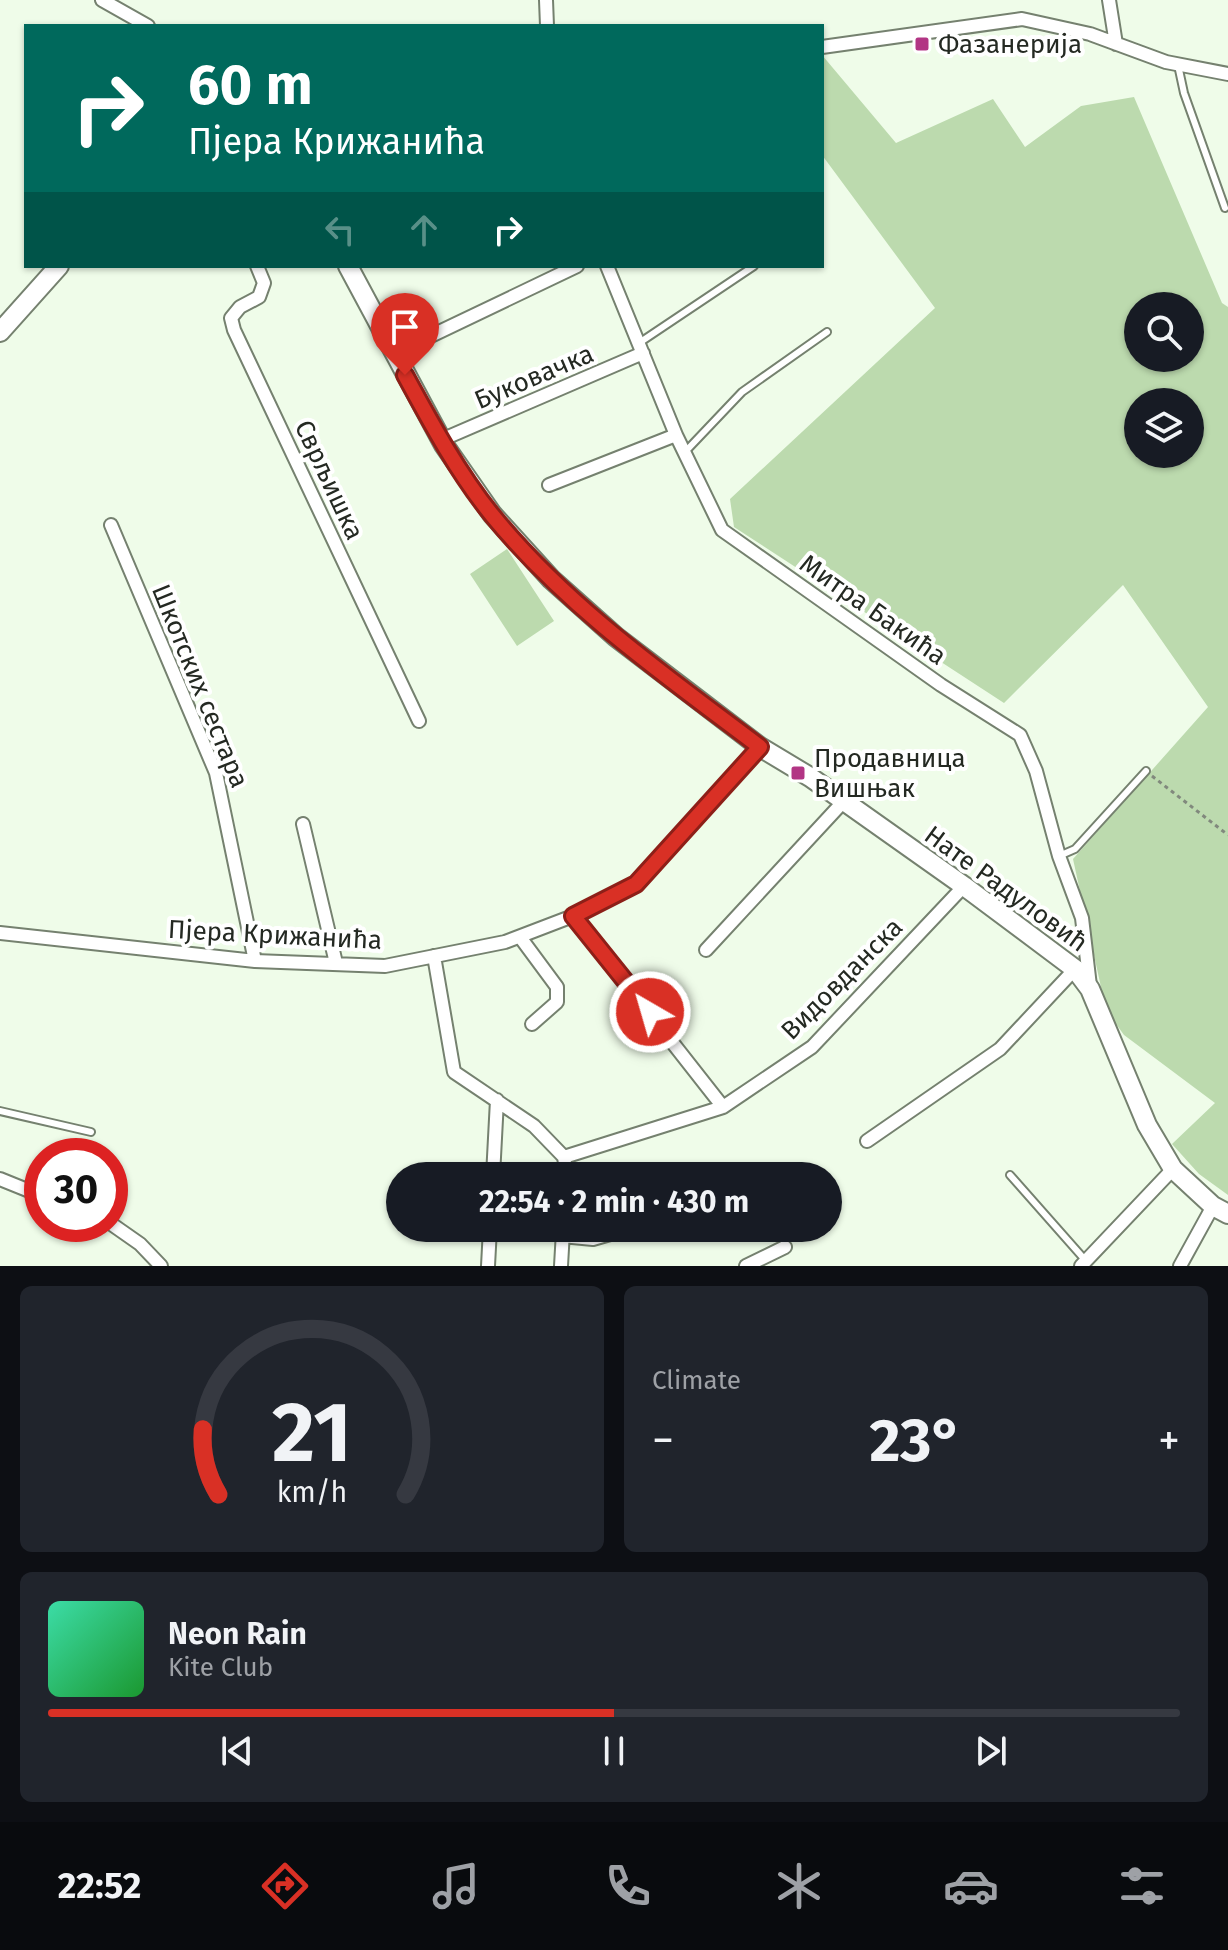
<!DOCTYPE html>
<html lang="en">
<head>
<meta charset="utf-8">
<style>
  :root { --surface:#171b24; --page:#20242c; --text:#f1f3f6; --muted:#9ea1a6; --line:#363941; --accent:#d93025 }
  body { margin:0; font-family:"Fira Sans",sans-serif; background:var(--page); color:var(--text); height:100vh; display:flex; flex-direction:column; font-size:30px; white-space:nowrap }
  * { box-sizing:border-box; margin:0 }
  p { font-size:26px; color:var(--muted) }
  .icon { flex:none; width:44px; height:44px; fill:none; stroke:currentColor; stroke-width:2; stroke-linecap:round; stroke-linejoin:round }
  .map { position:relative; height:1266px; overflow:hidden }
  .details { display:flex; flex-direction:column; gap:20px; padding:20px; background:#0d0f14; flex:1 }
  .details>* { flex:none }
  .top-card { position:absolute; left:24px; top:24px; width:800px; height:244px; border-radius:0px; box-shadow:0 2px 6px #0004; background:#00695c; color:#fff; overflow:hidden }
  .tools { position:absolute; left:1124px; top:292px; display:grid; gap:16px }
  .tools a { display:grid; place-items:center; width:80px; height:80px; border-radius:50%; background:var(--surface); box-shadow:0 2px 6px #0004; font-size:40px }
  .speed { position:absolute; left:24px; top:1138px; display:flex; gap:16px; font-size:40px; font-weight:700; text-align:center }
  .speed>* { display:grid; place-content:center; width:104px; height:104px; border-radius:50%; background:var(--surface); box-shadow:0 2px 6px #0004; line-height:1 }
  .speed .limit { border:12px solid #d22; background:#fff; color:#111 }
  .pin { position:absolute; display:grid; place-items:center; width:68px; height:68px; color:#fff; margin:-82px -34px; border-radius:50% 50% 50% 0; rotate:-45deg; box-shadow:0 0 8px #0007 }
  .pin .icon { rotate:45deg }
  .me { position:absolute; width:88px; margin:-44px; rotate:322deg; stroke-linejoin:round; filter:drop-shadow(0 0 6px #0008) }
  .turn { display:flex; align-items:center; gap:28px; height:168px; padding:0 32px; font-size:36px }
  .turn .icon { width:104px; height:104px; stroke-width:2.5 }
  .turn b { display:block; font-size:56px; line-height:68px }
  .lanes { display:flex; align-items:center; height:76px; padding:0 32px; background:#0003; justify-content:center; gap:40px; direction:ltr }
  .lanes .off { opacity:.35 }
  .big { font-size:60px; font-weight:700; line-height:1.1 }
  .details .widget { flex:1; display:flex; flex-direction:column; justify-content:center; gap:12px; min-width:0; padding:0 28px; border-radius:12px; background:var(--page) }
  .details .dial { align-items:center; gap:0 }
  .dial svg { height:208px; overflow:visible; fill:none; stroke:var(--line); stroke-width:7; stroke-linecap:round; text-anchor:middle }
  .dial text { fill:var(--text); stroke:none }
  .song { display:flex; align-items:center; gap:24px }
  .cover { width:96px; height:96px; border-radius:12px; background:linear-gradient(135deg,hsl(160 70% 55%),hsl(130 70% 35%)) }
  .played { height:8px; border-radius:4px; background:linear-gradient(90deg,var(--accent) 50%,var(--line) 50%) }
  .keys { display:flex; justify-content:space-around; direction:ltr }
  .heat { display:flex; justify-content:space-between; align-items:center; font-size:44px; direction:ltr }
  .details .tiles { flex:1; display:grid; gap:20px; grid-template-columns:1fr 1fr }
  .widget:last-child { grid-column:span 2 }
  .trip { position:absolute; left:386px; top:1162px; width:456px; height:80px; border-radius:40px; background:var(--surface); box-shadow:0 2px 6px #0004; font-weight:700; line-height:80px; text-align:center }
  .tabs { display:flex; height:128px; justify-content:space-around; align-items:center; background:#090b0e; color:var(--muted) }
  .tabs .icon { width:56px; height:56px }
  .tabs .selected { color:var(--accent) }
  .tabs b { font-size:36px; color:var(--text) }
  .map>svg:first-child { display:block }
  .green { fill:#bcdaae; fill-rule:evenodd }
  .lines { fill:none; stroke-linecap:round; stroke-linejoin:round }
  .lane-casing { stroke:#75816f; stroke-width:10 }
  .street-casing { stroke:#75816f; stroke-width:16 }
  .secondary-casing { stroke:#75816f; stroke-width:22 }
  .path { stroke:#81897d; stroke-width:3; stroke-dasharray:4 4; stroke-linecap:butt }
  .lane { stroke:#fff; stroke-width:6 }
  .street { stroke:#fff; stroke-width:12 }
  .secondary { stroke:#fff; stroke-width:18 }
  .route-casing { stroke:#8d1f18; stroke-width:20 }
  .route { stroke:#d93025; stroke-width:14 }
  .poi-dot { fill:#b23584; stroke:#fff; stroke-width:3 }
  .labels { text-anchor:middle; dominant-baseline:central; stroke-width:8; stroke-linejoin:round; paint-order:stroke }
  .poi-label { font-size:26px; fill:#242922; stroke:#fff; text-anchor:start }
  .street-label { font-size:26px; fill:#242922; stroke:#fff }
</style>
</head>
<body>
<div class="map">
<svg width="1228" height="1266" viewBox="0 0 1228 1266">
  <rect width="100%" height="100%" fill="#effce9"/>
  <!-- green -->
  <path class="green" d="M822,55L896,143L993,99L1025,147L1081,106L1134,97L1222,303L1228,307V1195L1199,1174L1172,1144L1215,1103L1124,1035L1106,1010L1073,859L1208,707L1123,585L1004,703L734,527L730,499L935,308L822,155ZM1138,306H1190V358H1138ZM1138,402H1190V454H1138Z
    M507,549L554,621L517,646L470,574Z"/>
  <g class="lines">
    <!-- lane casing -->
    <g class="lane-casing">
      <path id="lane" d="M1178,65L1184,93L1225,208
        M639,343L754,266
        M684,453L742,392L827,332
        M1059,856L1075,849L1146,771
        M0,1111L91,1132
        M1010,1175L1086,1261"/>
    </g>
    <!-- street casing -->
    <g class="street-casing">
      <path id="street" d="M102,0L148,26
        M546,0L547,26
        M1109,0L1116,44
        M822,47L1022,19L1090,34L1166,62L1228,74
        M257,266L264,283L259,297L240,307L231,318L234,330L419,721
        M607,266L676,435L722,530L941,685L1020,735L1036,771L1059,856L1082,918L1090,986
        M393,354L577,266
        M441,440L643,353
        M549,485L676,435
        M111,525L216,773L255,961
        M303,824L336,963
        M573,916L723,1107
        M0,933L255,961L385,966L505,942L573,916L636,884L760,747
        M520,937L557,987V1002L532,1024
        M706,950L843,802
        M434,956L454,1072L534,1126L564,1157L567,1176
        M867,1141L1000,1049L1075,969
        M564,1157L723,1107L812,1047L964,886
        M493,1176L497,1100
        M0,1179L42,1196
        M110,1223L140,1244L161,1266
        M562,1236L593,1239L631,1228
        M488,1266L490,1228
        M561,1266L563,1231
        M746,1266L785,1247
        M1081,1266L1173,1169
        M1180,1266L1213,1206"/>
    </g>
    <!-- secondary casing -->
    <g class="secondary-casing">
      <path id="secondary" d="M348,266L444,445L492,514L551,579L616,637L760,747L810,777L964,886L1075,969L1090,989L1147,1125L1173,1169L1213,1206L1228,1214
        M0,332L59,266"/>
    </g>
    <!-- path -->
    <path class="path" d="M1152,776L1228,835"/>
    <!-- lane -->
    <use href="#lane" class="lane"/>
    <!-- street -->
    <use href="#street" class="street"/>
    <!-- secondary -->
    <use href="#secondary" class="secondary"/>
  </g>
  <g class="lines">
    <!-- route casing -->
    <g class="route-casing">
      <path id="route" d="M405,375C431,423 458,473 492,515C567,607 666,676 760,747L636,884L573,916L650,1012"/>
    </g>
    <!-- route -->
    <use href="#route" class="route"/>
  </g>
  <!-- markers -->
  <g class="poi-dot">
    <rect x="914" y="36" width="16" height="16" rx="4"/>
    <rect x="790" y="765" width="16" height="16" rx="4"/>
  </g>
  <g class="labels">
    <!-- poi labels -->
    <g class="poi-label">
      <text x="938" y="44">Фазанерија</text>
      <text x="814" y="758">Продавница<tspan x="814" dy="30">Вишњак</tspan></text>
    </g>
    <!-- street labels -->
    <g class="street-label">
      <text transform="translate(534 377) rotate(-23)">Буковачка</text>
      <text transform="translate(329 480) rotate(65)">Сврљишка</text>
      <text transform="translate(873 610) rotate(35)">Митра Бакића</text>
      <text transform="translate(200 686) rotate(68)">Шкотских сестара</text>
      <text transform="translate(1006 889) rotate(36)">Нате Радуловић</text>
      <text transform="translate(275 935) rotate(3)">Пјера Крижанића</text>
      <text transform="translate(842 979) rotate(-45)">Видовданска</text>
    </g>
  </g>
</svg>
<div class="tools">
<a><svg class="icon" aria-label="search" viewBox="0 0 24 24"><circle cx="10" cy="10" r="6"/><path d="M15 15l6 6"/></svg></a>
<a><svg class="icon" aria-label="layers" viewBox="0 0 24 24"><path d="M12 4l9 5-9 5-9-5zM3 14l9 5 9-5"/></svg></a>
</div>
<div class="speed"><div class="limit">30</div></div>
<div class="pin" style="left:405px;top:375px;background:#d93025"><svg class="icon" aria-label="arrive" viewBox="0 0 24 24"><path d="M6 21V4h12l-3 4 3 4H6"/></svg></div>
<svg class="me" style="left:650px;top:1012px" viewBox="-20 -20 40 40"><circle r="17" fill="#d93025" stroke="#fff" stroke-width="3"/><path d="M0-11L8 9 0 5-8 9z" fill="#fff"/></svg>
<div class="trip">22:54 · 2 min · 430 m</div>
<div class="top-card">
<div class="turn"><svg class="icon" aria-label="right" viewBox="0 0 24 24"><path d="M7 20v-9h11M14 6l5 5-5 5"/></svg><div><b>60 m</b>Пјера Крижанића</div></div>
<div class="lanes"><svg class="icon off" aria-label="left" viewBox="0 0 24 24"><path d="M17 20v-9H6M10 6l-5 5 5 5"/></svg><svg class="icon off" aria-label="ahead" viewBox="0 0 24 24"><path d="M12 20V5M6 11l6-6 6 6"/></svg><svg class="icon" aria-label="right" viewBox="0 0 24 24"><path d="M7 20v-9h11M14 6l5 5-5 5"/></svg></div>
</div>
</div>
<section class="details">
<div class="tiles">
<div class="widget dial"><svg viewBox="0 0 100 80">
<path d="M14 69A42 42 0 1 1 86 69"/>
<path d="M14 69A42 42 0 0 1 8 44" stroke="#d93025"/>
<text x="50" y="56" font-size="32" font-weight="700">21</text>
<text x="50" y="72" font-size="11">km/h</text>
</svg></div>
<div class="widget"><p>Climate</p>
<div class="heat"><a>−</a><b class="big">23°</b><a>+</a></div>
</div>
<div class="widget">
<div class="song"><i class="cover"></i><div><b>Neon Rain</b><p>Kite Club</p></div></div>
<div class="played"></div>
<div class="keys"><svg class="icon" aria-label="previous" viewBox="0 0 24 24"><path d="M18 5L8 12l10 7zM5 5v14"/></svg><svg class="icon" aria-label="pause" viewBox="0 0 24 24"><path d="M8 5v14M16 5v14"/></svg><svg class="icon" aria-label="next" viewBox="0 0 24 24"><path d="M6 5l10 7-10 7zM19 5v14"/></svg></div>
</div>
</div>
</section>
<nav class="tabs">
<b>22:52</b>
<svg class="icon selected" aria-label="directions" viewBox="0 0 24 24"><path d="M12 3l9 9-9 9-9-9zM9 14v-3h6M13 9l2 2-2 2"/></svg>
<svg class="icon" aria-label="music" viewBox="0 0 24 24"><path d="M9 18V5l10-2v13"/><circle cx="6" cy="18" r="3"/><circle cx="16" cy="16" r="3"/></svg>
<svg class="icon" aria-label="phone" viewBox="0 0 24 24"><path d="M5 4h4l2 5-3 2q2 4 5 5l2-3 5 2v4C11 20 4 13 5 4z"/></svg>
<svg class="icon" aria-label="climate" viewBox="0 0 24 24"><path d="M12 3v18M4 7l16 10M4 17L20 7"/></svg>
<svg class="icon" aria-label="car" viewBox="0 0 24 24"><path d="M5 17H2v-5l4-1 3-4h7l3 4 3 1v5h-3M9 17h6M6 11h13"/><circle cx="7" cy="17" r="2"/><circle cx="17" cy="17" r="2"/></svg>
<svg class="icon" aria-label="filters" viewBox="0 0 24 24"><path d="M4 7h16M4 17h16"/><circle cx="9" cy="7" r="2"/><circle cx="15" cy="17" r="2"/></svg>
</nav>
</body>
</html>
